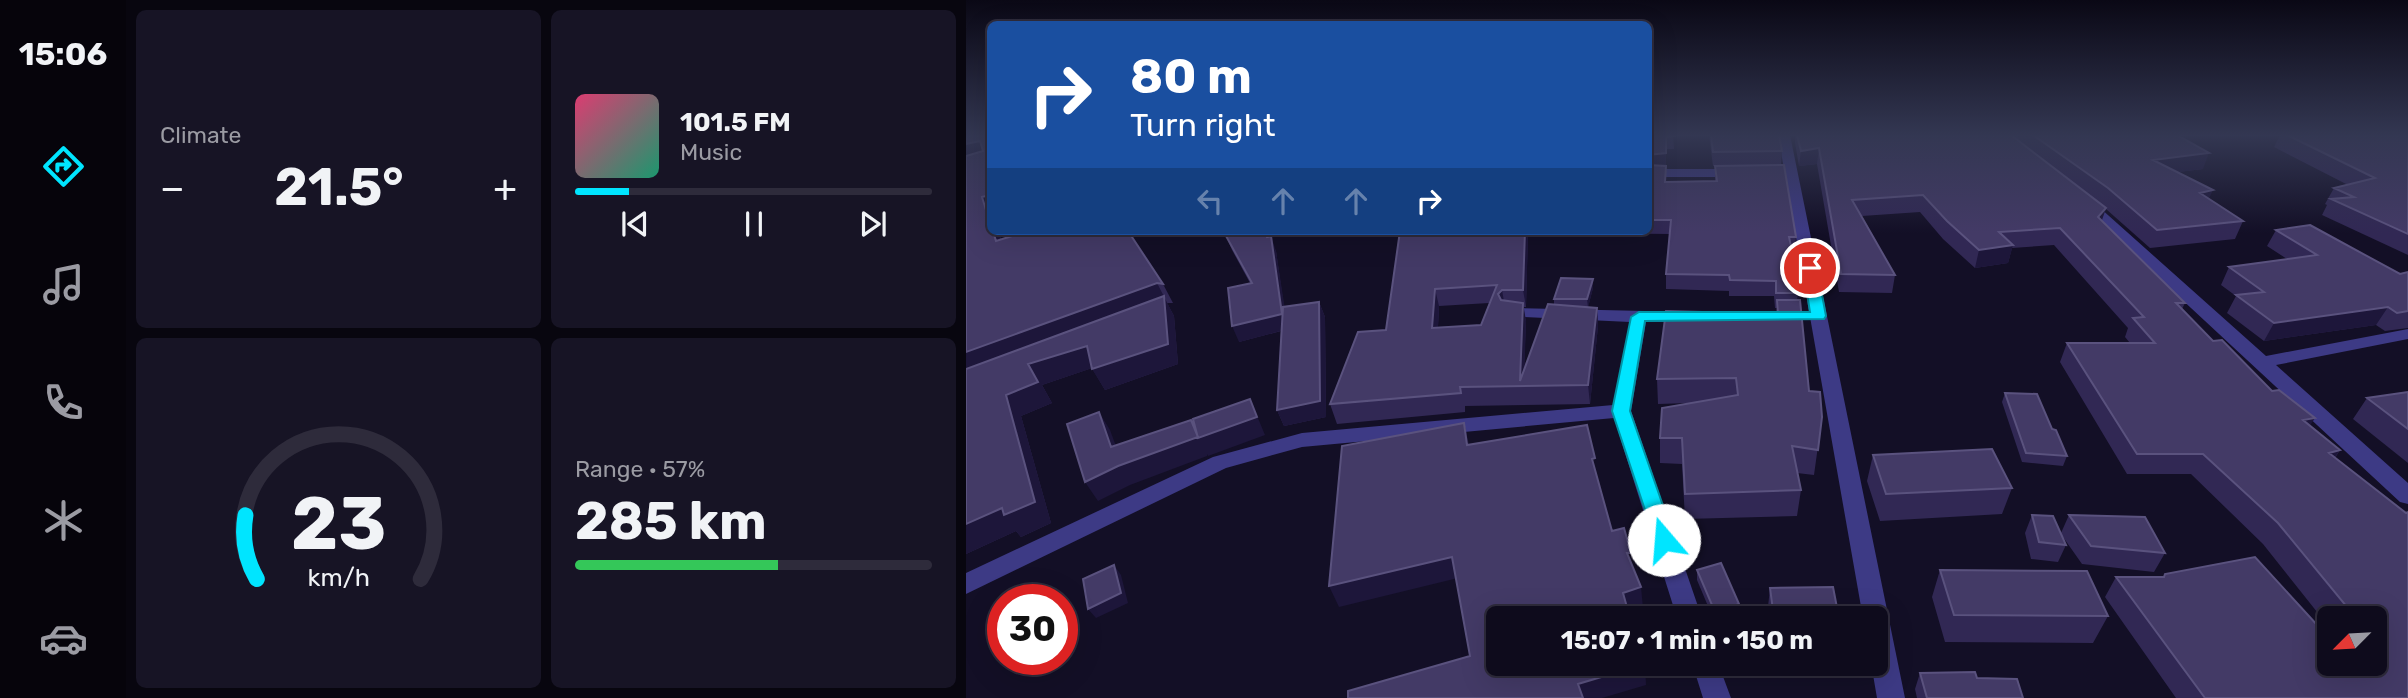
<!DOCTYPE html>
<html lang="en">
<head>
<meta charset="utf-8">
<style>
  :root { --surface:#0e0b1c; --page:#171425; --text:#f1f3f6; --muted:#9b9ba3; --line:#2e2b3b; --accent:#00e5ff }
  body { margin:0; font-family:Rubik,sans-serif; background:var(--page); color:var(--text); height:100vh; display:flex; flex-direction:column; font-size:26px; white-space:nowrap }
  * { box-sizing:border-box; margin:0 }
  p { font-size:23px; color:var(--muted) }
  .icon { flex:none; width:38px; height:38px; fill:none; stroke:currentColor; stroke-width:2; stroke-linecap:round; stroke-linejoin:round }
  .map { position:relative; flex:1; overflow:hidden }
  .drawer { display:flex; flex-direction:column; gap:10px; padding:10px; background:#08060f; width:840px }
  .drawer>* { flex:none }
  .hud { position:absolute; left:21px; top:21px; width:665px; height:214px; border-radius:10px; box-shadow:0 7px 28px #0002,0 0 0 2px var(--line); background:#1a4fa0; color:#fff; overflow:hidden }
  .needle { width:46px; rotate:246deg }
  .tools { position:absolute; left:1351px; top:606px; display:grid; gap:14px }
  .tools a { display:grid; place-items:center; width:70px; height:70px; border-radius:10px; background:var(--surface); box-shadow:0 7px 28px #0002,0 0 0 2px var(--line); font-size:35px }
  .speed { position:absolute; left:21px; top:584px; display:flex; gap:14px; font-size:35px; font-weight:700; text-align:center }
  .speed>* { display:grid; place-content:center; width:91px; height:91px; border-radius:50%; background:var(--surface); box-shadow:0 7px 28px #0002,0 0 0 2px var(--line); line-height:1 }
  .speed .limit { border:10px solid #d22; background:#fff; color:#111 }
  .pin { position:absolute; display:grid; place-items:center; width:60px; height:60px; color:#fff; margin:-30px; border:4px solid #fff; border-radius:50%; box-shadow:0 2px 7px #0007 }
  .me { position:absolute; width:77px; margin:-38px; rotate:342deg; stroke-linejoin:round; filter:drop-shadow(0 0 5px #0008) }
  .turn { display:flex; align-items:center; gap:24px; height:147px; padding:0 28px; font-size:32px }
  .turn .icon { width:91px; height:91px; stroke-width:2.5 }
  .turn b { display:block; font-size:49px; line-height:60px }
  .lanes { display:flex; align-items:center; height:66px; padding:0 28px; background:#0003; justify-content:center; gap:35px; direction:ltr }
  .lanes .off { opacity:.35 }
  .big { font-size:52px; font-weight:700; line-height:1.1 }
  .drawer .widget { flex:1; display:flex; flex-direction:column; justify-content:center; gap:10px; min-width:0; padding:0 24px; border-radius:10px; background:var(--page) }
  .drawer .dial { align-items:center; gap:0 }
  .dial svg { height:182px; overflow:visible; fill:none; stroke:var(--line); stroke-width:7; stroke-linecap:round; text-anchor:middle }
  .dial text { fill:var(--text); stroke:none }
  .song { display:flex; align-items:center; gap:21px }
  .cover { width:84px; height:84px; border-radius:10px; background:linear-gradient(135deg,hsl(340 70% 55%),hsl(160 70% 35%)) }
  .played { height:7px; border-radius:4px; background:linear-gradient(90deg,var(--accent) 15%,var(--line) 15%) }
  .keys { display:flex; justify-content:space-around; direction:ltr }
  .heat { display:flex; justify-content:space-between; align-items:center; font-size:38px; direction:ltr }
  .charge { height:10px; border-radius:5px; background:linear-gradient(90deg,#34c759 57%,var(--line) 0) }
  .drawer .tiles { flex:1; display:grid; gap:10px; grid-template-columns:repeat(2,1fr) }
  .trip { position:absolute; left:520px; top:606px; width:402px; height:70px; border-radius:10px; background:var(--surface); box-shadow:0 7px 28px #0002,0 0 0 2px var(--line); font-weight:700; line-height:70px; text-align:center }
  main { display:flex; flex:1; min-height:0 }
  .tab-bar { display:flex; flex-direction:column; width:126px; justify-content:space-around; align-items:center; background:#06040b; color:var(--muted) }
  .tab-bar .icon { width:49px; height:49px }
  .tab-bar .active { color:var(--accent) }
  .tab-bar b { font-size:32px; color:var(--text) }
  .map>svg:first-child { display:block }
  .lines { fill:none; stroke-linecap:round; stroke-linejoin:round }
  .minor { fill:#3d3a85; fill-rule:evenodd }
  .wall { fill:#312854; fill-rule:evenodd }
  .shaded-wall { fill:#1d163a }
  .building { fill:#433a66; stroke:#5a527e; stroke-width:2; fill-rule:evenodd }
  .route { fill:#00e5ff; stroke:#0095a6; stroke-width:2 }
</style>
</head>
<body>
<main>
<nav class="tab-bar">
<b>15:06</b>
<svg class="icon active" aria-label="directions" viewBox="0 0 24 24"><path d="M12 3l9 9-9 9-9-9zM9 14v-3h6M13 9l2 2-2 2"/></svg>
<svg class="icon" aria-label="music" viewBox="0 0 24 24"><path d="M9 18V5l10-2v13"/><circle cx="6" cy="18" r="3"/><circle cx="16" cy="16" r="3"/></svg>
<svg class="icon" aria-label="phone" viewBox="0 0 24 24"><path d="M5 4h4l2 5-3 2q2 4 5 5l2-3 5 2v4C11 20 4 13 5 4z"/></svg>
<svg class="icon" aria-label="climate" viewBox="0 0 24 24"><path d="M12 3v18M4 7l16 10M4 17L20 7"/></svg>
<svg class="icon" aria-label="car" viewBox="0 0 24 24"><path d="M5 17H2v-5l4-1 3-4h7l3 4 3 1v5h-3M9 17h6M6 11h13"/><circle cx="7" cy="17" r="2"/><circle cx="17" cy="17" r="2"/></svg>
</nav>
<section class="drawer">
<div class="tiles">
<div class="widget"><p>Climate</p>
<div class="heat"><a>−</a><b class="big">21.5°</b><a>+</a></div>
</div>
<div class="widget">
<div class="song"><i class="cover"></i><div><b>101.5 FM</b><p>Music</p></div></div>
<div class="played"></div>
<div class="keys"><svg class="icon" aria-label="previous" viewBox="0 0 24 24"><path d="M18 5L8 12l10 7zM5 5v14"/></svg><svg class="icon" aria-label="pause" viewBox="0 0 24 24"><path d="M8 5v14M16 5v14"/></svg><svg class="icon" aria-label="next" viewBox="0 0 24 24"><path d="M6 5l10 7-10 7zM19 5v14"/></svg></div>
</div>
<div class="widget dial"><svg viewBox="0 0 100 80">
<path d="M14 69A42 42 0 1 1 86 69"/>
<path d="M14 69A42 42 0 0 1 9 41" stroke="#00e5ff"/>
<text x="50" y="56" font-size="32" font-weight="700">23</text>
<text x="50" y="72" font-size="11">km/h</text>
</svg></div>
<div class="widget"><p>Range · 57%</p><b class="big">285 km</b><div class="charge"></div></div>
</div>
</section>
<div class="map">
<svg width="1442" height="698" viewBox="0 0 1442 698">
  <rect width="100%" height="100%" fill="#130f26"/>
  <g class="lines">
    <!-- minor -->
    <path class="minor" d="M812,135H824L939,698H911L905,663H910V618H897Z
      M682,169H770L776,173L770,177H682Z
      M1119,198L1124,199L1300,356L1442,329V339L1310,365L1442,483V504L1434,502L1114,205L1112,202Z
      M545,308L723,312L731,317L723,322H680L665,411L736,618H711L648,418L336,447L260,468L0,594V573L247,457L336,433L647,405L664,322L539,316L537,313L539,310Z
      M726,663H752L765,698H737Z"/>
  </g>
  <!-- wall -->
  <path class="wall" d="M0,135L24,231H32L35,239L168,240L197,284L207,303H201L208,316L212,364L139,390L126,368L76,385L86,403L55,416L85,523L55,537L50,531L0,554Z
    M682,135H707L708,149H700V182L749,181V166H747L743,135H813L816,151L815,165L830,237L829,252H826L834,289L833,300L843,391L856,417L848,475L831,473L835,490L831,516L719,519L716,464L694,463V438L724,403L692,404L691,379L810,314L811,308H809L808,296H763V291L700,289V274L704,234L610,233V231H682Z
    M829,135H1211L1237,169L1211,172L1243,199L1277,221L1269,239L1184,248L1140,209L1135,221L1219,303L1216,309L1247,341L1344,426L1374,450L1369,458L1442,698H1210L1139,597L1150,577H1197L1199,574L1363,663H1409V618H1363V627L1297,544L1225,474H1161L1094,362L1101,343H1164L1159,337L1162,328L1088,245L1046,248L1042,263L1009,268L977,239L954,212L896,216L929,275L926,293L873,292L851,164L833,166L829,143Z
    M1314,135H1442V255L1356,215L1361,205L1359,204L1368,188L1382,185L1308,147Z
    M1310,230L1434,274L1442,272V328L1419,331L1410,325L1298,341L1261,313L1270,296L1255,285L1263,267L1321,259L1301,246Z
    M434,231H562L560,307H557L560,321L558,369L588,304V299L627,279V288L622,307L631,308L632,326L624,404L499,406V412L371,424L364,404L420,330ZM523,303L515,325L472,327L473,306Z
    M264,234L301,237L310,251L318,307L353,302L359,317L360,417L318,426L311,410L315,331L273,342L284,283L266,250L260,236Z
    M1442,392V463L1387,419L1401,398Z
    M1039,393L1086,429L1101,456L1097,466L1056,462L1036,402Z
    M907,455L1046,488L1036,514L914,521L901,481Z
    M1066,515L1095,533L1103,515L1199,553L1188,572L1116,564L1097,537L1100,545L1092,562L1065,559L1059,533Z
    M731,570L773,614L760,618H747L731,580Z
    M974,570L1142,616L1127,643L979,642L966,597Z
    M804,588L873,618H804L802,607Z
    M954,673L1011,678L1057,698H951L949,689Z"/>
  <!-- shaded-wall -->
  <path class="shaded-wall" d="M700,137V166L682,169V155Z
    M14,141L23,157L0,163V144Z
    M853,148L851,164L833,166L835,151Z
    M1243,153L1237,169L1181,176L1187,160Z
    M1247,190L1239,207L1234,193Z
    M24,195V223L16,197Z
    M1140,208L1134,226L1132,217Z
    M27,231H32L41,259L30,241Z
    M559,231H562L560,307L557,290Z
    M305,236L310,251L322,329L273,342L266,326L316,314Z
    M1047,245L1042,263L1009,268L1013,250Z
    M627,279V288L622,308L621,299Z
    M191,283L208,316L212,364L139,390L126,369L199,303L0,378V352Z
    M469,289L473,306L471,346L466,328Z
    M834,289L833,305L830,308L832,293Z
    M536,290L539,307L532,294Z
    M353,302L359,317L360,417L318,426L311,410Z
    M557,303L560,321L558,386L554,381Z
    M1422,307L1410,325L1298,341L1308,323Z
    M631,308L632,326L624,404L622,385Z
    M121,346L132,366L76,385L86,403L55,416L85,523L55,537L50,531L0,554V524L40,395L62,364Z
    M284,399L299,435L242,456L241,454V456L164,485L132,501L119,482L145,447L133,412L144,430L157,465L225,420L234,437Z
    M1349,418L1336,438L1337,420Z
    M498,423L503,444L506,465L501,445Z
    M1374,450L1360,470L1363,453Z
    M486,557L492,578L373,607L363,586Z
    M148,565L155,575L162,603L130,618L122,609Z
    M675,587L677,608L659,614L657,593Z
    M773,604V614L760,618H748L749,612Z
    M679,664L680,685L636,698H615L612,684Z"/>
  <!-- building -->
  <path class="building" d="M0,135H24V195L16,197L24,223V231H27L30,241L62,231H162L197,284L191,283L0,352V156L17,151L14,141L0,144Z
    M682,135H707L708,136L700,137V153L682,155Z
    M745,135H813L816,151L747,152Z
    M831,135H1045L1140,208L1132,217L1219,303H1210L1247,341L1256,340L1306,391L1313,390L1349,418L1337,420L1374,450L1363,453L1440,513L1442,512V698H1239L1150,577H1198L1199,574L1289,557L1363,638V663H1409V618H1390L1312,523L1237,454H1171L1101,343H1189L1167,318L1178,317L1094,228L1033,232L1047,245L1013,250L981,221L957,195L886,200L929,275L875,274L853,148L835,151Z
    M1067,135H1211L1243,153L1187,160L1247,190L1234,193L1277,221L1191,230L1142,188Z
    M1321,135H1442V234L1365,199L1388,197L1368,188L1409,178Z
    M682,165L700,166L699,182L751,181L749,166L818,165L830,237H823L834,289L832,293H810V281L764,280L763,275L700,274L705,220H682Z
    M1344,225L1434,274L1442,272V311L1431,313L1422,307L1308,323L1270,295L1298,292L1263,267L1351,255L1310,230Z
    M263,231H298L301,237L305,236L316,314L266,326L262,288L286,283L260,236L264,234Z
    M434,231H559L557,290H536L532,294L535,300L557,303L554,381L582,304L631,308L622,385L494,387L495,393L364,404L392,332L420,330ZM531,285L515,325L466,328L469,289Z
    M595,278L627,279L621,299H588Z
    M198,296L202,344L126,369L121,346L62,364L72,382L40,395L69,502L38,515L36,508L0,524V369Z
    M811,300H834L843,391L854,392L856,417L852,450L826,446L835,490L719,494L716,438H694L696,408L772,395L770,378L691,379L700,311L812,314Z
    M353,302L354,401L311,410L317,307Z
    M1442,392V429L1401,398Z
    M1039,393L1071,394L1086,429L1090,430L1101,456L1060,453Z
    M284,399L291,417L232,438L227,419Z
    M133,412L145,447L225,420L232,437L152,466L119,482L101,424Z
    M498,423L501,445L621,425L629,458L626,459L646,531L658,528L665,553H661L675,587L657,593L664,618H532V663H678L679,664L612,684L617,698H382V691L504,656L486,557L363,586L376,446Z
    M1026,449L1046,488L920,494L907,455Z
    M1066,515L1087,516L1100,545L1073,542Z
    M1103,515L1179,517L1199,553L1125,546Z
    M755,563L773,604L749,612L731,570Z
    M148,565L155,593L122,609L117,579Z
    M974,570L1121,571L1142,616L988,615Z
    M867,587L873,618H808L804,588Z
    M1009,672L1011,678L1051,679L1057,698H961L954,673Z"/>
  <!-- sky -->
  <linearGradient id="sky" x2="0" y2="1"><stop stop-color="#0a0815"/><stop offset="0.58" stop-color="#333752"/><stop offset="1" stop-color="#333752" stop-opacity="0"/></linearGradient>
  <rect width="1442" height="233" fill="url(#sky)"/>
  <!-- route -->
  <path class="route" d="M844,264L851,268L860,316L858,319L679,321L664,411L709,540L706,546L698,549L691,546L646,411L665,317L673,312H844L837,268Z"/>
</svg>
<div class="tools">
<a><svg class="needle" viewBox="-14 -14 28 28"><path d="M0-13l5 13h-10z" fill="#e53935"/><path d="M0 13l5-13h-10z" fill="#9b9ba3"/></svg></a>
</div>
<div class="speed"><div class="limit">30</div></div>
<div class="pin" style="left:844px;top:268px;background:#d93025"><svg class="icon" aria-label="arrive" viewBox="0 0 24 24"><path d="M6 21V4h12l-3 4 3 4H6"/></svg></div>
<svg class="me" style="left:698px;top:540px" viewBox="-20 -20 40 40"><circle r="19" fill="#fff"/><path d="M0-13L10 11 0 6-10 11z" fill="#00e5ff"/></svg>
<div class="trip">15:07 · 1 min · 150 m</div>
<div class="hud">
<div class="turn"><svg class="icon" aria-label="right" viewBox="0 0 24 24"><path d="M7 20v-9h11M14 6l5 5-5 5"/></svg><div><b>80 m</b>Turn right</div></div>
<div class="lanes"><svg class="icon off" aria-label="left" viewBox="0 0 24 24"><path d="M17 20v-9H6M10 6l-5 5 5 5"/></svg><svg class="icon off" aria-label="ahead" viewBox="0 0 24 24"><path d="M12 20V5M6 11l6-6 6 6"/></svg><svg class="icon off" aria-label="ahead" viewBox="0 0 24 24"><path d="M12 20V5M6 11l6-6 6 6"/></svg><svg class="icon" aria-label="right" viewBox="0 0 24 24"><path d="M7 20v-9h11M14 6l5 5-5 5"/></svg></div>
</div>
</div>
</main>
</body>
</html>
